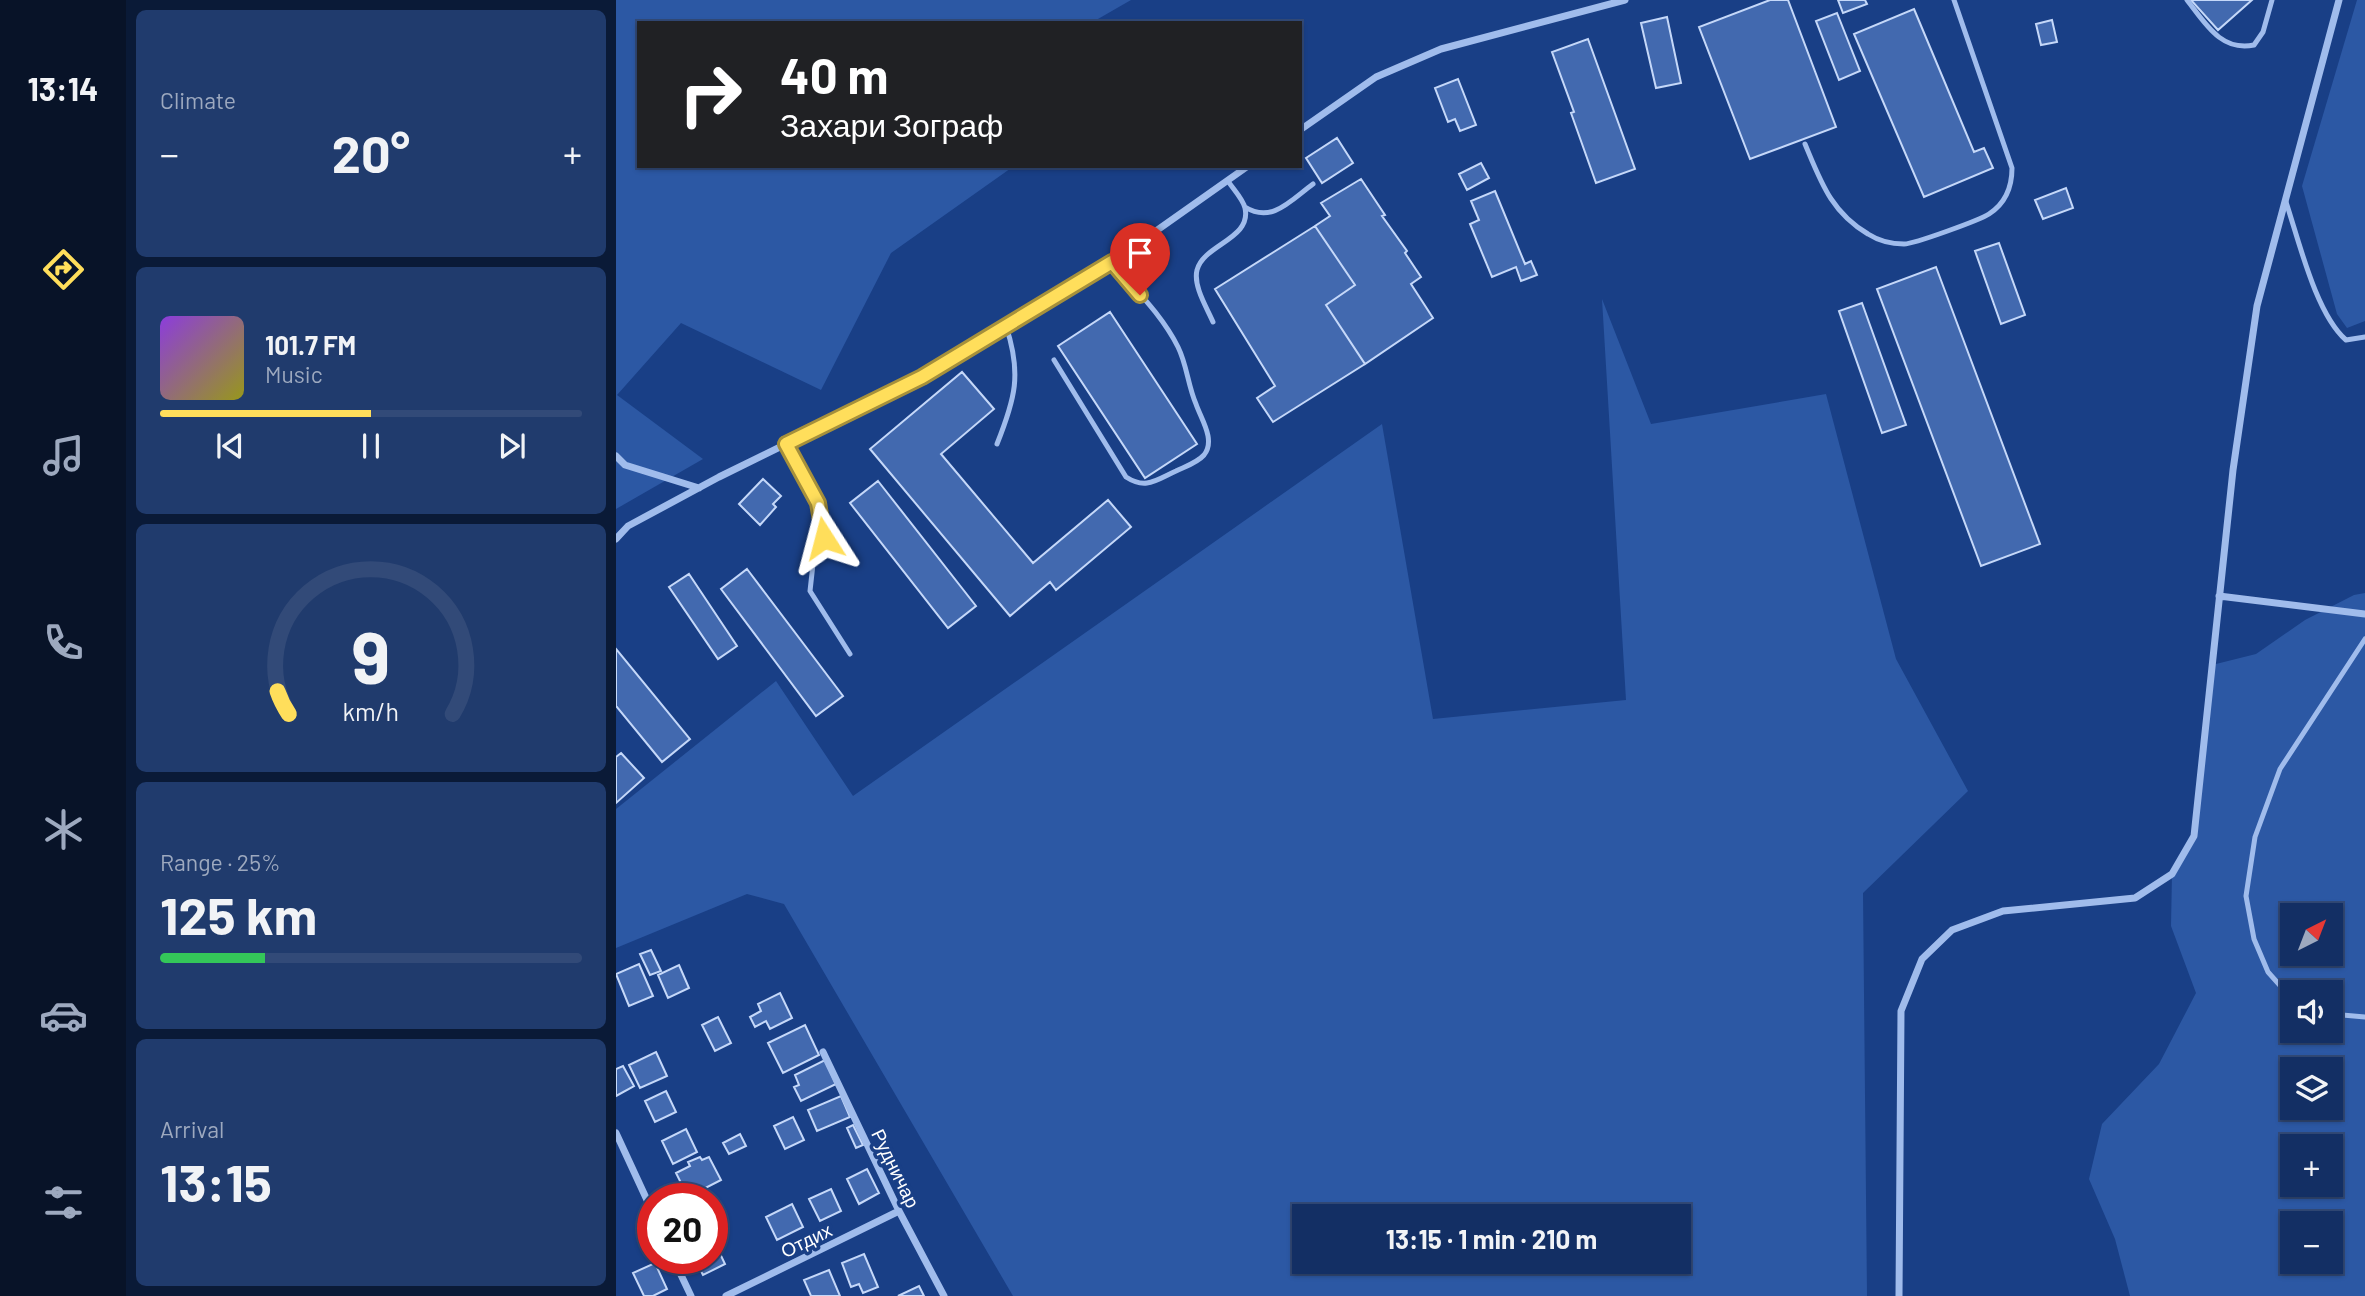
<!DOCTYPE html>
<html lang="en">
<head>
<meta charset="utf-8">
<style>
  :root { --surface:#132f64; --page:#203b6d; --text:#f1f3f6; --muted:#9da9bf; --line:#324a78; --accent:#ffde5b }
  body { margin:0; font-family:Barlow,sans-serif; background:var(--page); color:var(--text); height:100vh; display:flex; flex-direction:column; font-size:26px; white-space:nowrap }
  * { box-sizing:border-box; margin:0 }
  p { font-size:23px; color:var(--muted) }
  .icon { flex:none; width:38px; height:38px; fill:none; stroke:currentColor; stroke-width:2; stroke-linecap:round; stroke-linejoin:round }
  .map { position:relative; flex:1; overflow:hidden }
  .panel { display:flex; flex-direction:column; gap:10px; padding:10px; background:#0a1a37; width:490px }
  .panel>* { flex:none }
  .hud { position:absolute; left:21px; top:21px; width:665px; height:147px; border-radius:0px; box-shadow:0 2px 5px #0004,0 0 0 2px var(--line); background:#202124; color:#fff; overflow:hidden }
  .needle { width:46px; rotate:42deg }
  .buttons { position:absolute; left:1664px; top:903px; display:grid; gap:14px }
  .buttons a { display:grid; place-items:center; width:63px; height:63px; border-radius:0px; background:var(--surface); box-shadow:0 2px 5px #0004,0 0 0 2px var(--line); font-size:35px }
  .speed { position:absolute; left:21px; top:1183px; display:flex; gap:14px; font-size:35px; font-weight:700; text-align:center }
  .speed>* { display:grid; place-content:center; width:91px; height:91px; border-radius:50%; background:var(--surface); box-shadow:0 2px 5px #0004,0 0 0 2px var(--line); line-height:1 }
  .speed .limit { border:10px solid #d22; background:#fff; color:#111 }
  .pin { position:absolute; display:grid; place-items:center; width:60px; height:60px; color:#fff; margin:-72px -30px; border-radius:50% 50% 50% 0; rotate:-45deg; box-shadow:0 0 7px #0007 }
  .pin .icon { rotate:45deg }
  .me { position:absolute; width:77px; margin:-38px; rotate:351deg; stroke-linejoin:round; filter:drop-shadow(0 0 5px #0008) }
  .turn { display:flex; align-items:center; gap:24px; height:147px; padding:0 28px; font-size:32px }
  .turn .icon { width:91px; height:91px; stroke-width:2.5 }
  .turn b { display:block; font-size:49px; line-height:60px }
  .big { font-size:52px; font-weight:700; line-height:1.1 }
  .panel .tile { flex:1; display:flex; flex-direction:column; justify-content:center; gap:10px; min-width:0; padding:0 24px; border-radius:10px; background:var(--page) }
  .panel .dial { align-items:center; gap:0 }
  .dial svg { height:182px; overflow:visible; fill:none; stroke:var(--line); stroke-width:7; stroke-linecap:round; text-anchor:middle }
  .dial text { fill:var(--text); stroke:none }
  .song { display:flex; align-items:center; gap:21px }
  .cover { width:84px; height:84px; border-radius:10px; background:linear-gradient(135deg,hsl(270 70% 55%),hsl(60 70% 35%)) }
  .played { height:7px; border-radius:4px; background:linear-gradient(90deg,var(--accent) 50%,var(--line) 50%) }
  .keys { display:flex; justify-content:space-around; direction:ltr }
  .heat { display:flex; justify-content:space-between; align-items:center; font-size:38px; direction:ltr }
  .charge { height:10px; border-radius:5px; background:linear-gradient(90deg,#34c759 25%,var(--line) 0) }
  .trip { position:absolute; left:676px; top:1204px; width:399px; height:70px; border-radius:0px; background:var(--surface); box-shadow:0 2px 5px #0004,0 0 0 2px var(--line); font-weight:700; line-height:70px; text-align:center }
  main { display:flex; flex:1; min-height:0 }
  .dock { display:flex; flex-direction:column; width:126px; justify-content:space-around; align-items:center; background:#081328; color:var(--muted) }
  .dock .icon { width:49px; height:49px }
  .dock .on { color:var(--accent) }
  .dock b { font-size:32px; color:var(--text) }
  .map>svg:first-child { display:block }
  .green { fill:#2c58a4; fill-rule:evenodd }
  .building { fill:#4269af; stroke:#c5d8f9; stroke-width:2 }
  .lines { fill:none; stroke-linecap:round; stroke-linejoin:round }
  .lane { stroke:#a0bcec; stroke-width:5 }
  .street { stroke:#a0bcec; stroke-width:7 }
  .route-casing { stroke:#a6903b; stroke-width:18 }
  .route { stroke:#ffde5b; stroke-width:12 }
  .labels { text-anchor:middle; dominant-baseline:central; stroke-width:7; stroke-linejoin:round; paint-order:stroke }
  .street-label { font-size:19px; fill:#fff; stroke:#193f86 }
</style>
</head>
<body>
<main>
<nav class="dock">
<b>13:14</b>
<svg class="icon on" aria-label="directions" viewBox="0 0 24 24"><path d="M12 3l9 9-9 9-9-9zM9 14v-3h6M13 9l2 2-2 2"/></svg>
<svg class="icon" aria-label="music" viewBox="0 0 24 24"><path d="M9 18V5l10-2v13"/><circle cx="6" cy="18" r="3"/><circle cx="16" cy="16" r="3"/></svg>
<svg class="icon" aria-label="phone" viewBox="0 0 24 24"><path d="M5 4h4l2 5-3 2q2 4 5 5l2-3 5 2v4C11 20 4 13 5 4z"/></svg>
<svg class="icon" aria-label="climate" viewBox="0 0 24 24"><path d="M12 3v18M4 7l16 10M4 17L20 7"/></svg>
<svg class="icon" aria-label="car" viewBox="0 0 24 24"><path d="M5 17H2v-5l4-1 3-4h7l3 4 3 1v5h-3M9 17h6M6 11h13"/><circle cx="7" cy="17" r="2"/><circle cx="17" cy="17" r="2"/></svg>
<svg class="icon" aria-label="filters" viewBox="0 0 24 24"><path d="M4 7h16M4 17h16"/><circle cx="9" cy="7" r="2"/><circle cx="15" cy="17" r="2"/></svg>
</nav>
<section class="panel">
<div class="tile"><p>Climate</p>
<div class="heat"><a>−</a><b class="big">20°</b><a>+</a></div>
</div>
<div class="tile">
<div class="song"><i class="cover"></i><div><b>101.7 FM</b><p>Music</p></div></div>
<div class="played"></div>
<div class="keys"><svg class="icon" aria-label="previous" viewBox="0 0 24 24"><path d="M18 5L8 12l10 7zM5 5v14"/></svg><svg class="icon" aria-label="pause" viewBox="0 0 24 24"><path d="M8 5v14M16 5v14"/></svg><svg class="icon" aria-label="next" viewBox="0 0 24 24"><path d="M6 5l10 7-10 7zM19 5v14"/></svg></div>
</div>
<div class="tile dial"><svg viewBox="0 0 100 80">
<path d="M14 69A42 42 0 1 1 86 69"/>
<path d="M14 69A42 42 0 0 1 9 59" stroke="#ffde5b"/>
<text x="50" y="56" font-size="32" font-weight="700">9</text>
<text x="50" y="72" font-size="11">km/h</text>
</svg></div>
<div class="tile"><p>Range · 25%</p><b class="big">125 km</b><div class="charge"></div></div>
<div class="tile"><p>Arrival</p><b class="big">13:15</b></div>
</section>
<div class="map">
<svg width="1749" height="1296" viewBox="0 0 1749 1296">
  <rect width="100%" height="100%" fill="#193f86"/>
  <!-- green -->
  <path class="green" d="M0,0H515L475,23H23V166H398L275,253L205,390L65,323L1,395L87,459L0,509Z
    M1741,0H1749V321L1731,328L1721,314L1686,186Z
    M986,299L1035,424L1210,394L1280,659L1352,791L1247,893L1251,1296H397L168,904L131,894L0,948V809L160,681L237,796L766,424L817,719L1010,700ZM688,1216H1062V1262H688Z
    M1749,593V1296H1514L1499,1239L1473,1179L1486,1124L1543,1064L1580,993L1555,926L1556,874L1578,836L1596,665L1640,654L1689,620L1738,595ZM1676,915H1715V954H1676ZM1676,992H1715V1031H1676ZM1676,1069H1715V1108H1676ZM1676,1146H1715V1185H1676ZM1676,1223H1715V1262H1676Z"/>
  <!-- building -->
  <path class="building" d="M1154,0H1172L1220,127L1134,159L1083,27Z
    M1222,0H1249L1251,4L1227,13Z
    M1575,0H1636L1602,30Z
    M1298,9L1358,152L1368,148L1377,168L1308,197L1238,34Z
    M1221,13L1244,71L1223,80L1200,21Z
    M1051,17L1065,83L1040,88L1025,23Z
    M1436,20L1441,42L1425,45L1420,24Z
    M972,39L1019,169L980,183L955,113L958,112L936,52Z
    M842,79L860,125L844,131L839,119L832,122L819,88Z
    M721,138L737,163L706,183L690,158Z
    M865,163L873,178L851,190L843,174Z
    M745,179L769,215L766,216L791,251L789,253L805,277L795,284L817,318L749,364L710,305L739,285L699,226L714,216L705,203Z
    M1450,188L1457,208L1427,219L1419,200Z
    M879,191L909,264L915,261L921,275L905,281L900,267L876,277L854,224L863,220L855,201Z
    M699,226L739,285L710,305L749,364L657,422L641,398L659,386L599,289Z
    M1383,243L1409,315L1385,324L1359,251Z
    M1320,267L1424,544L1365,566L1261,289Z
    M1246,303L1290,425L1266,433L1223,311Z
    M494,312L581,444L529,478L442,346Z
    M346,372L378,409L325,454L417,563L492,500L515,527L440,590L434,582L394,616L254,449Z
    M147,479L165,496L157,504L160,507L144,525L123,504Z
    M262,481L360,606L332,628L234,503Z
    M131,569L227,696L200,716L105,589Z
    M73,574L121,646L102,659L53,587Z
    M0,649L74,739L46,762L0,706Z
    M5,753L28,778L0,803V757Z
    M35,950L45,971L34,975L24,954Z
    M23,964L37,996L13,1006L0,974Z
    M63,965L73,988L52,998L42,975Z
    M164,993L176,1018L154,1029L150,1021L139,1027L134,1017L145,1011L142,1004Z
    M102,1017L115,1043L99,1051L86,1025Z
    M189,1025L203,1055L167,1073L152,1043Z
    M40,1052L51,1076L24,1088L13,1065Z
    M209,1060L220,1084L185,1101L178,1087L183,1085L179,1075Z
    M7,1066L18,1086L0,1096V1069Z
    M50,1091L60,1112L39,1122L29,1101Z
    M225,1096L234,1117L201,1131L192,1110Z
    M177,1117L188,1140L169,1149L158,1126Z
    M237,1125L247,1145L240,1148L231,1128Z
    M70,1129L81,1152L57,1164L46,1141Z
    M124,1134L130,1146L113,1154L107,1143Z
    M84,1157L86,1160L93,1157L105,1180L72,1197L60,1173L74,1166L72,1162Z
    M251,1169L263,1193L243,1204L231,1179Z
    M215,1189L225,1211L204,1221L193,1199Z
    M176,1204L187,1227L161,1240L150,1217Z
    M98,1241L109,1264L87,1275L78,1258H96V1242Z
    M248,1254L262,1287L247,1293L243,1284L235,1287L226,1263Z
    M39,1263L51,1289L37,1296H28L17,1273Z
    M213,1270L224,1296H195L188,1280Z
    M303,1286L308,1296H282Z"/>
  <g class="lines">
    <!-- lane -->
    <path class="lane" d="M1571,0C1589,23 1605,52 1638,45L1647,32L1656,0
      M1189,144C1205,182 1215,212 1252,234C1263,241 1275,244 1288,244C1298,244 1364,220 1373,214C1390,203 1396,186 1396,168L1338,0
      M1670,202C1683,241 1700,314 1730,340L1749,337
      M629,207C656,224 675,200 697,184
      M597,322C591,308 577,286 581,270C588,244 636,239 629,208C627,199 617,189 612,181
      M438,360L510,477C530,490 540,480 560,471C568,467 581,463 588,455C600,440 585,419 580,404C572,386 571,365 562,347C546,315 519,289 496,262
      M170,444L202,503L208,538L197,564L194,591L234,654
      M381,444C399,399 406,374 390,326
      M1676,999L1652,972L1638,939L1630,896L1639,837L1664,769L1749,639
      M1715,1014L1749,1017"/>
    <!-- street -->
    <path class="street" d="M684,130L760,77L825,49L1009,0
      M0,456L9,465L83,488
      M0,539L12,526L103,477L306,377L496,262L632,166
      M1603,596L1749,614
      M207,1052L283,1211L328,1296
      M0,1133L37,1213
      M57,1258L75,1296
      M110,1296L283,1211
      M1283,1296L1285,1011L1306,959L1336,930L1387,911L1519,898L1556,874L1578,836L1617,470L1641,306L1723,0"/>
  </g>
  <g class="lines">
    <!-- route casing -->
    <g class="route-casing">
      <path id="route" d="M208,538L202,503L170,444L306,377L496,262L524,295"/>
    </g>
    <!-- route -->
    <use href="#route" class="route"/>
  </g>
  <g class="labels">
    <!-- street labels -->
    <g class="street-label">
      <text transform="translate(280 1168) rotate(64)">Рудничар</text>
      <text transform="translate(190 1240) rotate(-26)">Отдих</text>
    </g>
  </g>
</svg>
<div class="buttons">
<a><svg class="needle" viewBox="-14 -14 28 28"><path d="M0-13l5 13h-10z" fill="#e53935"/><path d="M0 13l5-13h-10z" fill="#9da9bf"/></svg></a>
<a><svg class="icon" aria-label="sound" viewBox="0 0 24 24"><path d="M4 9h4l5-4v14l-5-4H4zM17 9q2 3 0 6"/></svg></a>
<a><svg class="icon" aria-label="layers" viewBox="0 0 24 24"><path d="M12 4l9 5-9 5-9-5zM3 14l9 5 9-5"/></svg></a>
<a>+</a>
<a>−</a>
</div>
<div class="speed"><div class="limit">20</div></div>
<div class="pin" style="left:524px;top:295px;background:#d93025"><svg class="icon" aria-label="arrive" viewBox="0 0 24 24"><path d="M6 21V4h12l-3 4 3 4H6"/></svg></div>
<svg class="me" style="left:208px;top:538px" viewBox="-20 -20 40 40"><path d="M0-17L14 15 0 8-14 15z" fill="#ffde5b" stroke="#fff" stroke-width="4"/></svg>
<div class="trip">13:15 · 1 min · 210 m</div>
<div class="hud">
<div class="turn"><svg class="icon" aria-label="right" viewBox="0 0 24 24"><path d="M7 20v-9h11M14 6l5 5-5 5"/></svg><div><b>40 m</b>Захари Зограф</div></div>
</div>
</div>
</main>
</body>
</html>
